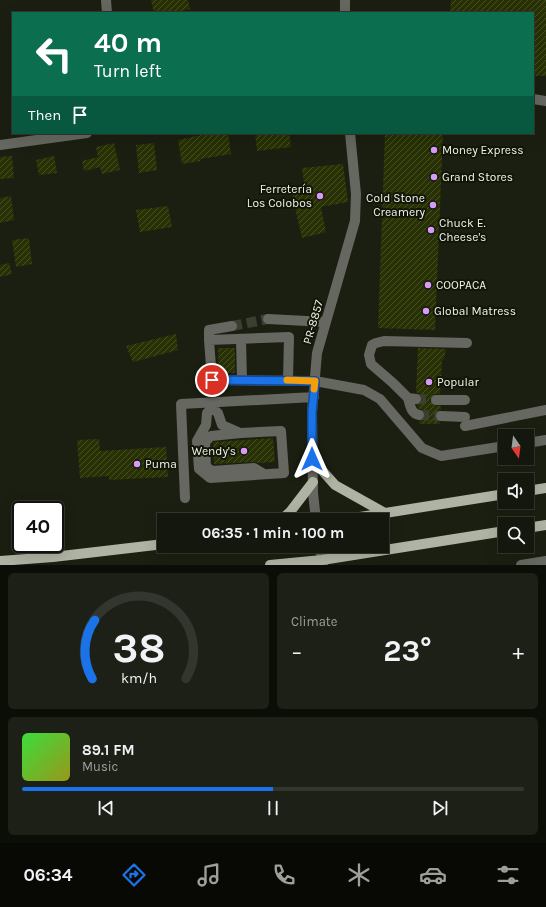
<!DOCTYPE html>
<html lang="en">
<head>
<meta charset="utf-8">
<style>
  :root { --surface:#14170d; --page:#1d2016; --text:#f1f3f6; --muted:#9d9f9d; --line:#33362e; --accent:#1a73e8 }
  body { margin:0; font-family:Karla,sans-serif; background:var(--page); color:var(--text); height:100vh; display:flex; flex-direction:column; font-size:15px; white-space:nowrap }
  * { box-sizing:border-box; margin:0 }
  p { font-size:13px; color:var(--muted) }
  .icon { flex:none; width:22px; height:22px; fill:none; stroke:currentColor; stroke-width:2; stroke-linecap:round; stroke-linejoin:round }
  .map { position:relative; height:565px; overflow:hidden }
  .panel { display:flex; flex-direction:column; gap:8px; padding:8px; background:#0b0d07; flex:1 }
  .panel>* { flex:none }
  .hud { position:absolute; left:12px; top:12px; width:522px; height:122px; border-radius:0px; box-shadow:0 4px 16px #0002,0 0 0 1px var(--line); background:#0b6e4f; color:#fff; overflow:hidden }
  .needle { width:26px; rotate:166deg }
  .controls { position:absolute; left:498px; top:429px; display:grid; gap:8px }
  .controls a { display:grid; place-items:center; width:36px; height:36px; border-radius:0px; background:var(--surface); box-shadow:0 4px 16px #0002,0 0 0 1px var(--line); font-size:20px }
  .speed { position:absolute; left:12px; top:501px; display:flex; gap:8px; font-size:20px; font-weight:700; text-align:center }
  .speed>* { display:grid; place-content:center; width:52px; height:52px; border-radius:50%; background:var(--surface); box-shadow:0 4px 16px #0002,0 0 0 1px var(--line); line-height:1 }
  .speed .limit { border:2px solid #111; border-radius:6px; background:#fff; color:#111 }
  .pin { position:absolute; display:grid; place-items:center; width:34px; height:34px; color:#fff; margin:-17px; border:2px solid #fff; border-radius:50%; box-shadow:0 1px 4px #0007 }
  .me { position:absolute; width:44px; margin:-22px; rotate:0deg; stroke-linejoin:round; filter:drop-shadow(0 0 3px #0008) }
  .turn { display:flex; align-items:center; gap:14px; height:84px; padding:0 16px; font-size:18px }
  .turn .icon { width:52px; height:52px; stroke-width:2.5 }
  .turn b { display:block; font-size:28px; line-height:34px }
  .then { display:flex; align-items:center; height:38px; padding:0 16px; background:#0003; gap:8px; font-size:15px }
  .big { font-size:30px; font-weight:700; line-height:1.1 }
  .panel .tile { flex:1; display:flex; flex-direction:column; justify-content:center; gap:6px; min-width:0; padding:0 14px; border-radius:6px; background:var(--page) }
  .panel .dial { align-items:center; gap:0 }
  .dial svg { height:104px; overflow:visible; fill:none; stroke:var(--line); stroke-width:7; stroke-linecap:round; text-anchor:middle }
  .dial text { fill:var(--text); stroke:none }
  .song { display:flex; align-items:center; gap:12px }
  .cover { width:48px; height:48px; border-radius:6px; background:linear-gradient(135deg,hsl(120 70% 55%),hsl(60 70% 35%)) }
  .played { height:4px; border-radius:2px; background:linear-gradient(90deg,var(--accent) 50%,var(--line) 50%) }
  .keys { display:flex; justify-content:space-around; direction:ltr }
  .heat { display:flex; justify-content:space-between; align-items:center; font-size:22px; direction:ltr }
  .panel .tiles { flex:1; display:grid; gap:8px; grid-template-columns:1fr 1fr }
  .tile:last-child { grid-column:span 2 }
  .trip { position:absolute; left:157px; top:513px; width:232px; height:40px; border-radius:0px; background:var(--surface); box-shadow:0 4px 16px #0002,0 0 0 1px var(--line); font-weight:700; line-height:40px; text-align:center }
  .dock { display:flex; height:64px; justify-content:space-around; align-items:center; background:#080905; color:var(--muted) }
  .dock .icon { width:28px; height:28px }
  .dock .selected { color:var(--accent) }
  .dock b { font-size:18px; color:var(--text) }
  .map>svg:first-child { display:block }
  .building { fill:url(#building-hatch) }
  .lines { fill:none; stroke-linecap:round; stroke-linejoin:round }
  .minor-tunnel { stroke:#3b3f31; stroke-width:10; stroke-dasharray:10 5; stroke-linecap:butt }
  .minor { stroke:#656760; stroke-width:10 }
  .major { stroke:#aeb3a3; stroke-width:10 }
  .route-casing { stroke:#114b97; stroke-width:10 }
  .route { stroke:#1a73e8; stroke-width:7 }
  .slow { stroke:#f59e0b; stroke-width:7 }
  .poi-dot { fill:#d89af8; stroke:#121608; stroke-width:1.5 }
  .labels { text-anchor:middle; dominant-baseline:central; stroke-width:4; stroke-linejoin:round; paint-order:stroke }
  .poi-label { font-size:12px; fill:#f0f3e9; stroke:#121608; text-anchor:start }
  .street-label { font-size:12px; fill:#f0f3e9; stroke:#121608 }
</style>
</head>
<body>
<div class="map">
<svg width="546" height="565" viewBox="0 0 546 565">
  <defs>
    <pattern id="building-hatch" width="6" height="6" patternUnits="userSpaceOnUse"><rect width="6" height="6" fill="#273103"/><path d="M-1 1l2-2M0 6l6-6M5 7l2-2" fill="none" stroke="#474f28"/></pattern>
  </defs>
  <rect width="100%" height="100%" fill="#1b1f11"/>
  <!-- building -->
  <path class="building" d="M151,0H188L190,9L173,13H154Z
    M451,0H546V76H533V13H450Z
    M211,133H228L231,154L200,159L201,161L182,164L178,140Z
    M255,133H289L291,147L257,151Z
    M385,133H443L435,330L378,328Z
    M114,143L120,170L102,174L100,167L84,171L82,161L98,157L96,147Z
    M154,143L157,170L139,173L136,145Z
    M12,156L14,178L0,179V157Z
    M54,156L57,173L39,175L36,160Z
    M343,164L348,202L321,207L326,232L302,238L291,191L305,190L302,168Z
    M11,196L14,220L0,223V198Z
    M168,206L172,227L140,232L136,210Z
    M29,238L32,264L16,267L12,240Z
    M9,263L12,274L0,277V265Z
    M176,334L178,350L133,362L126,346Z
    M218,348H235V373L219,374Z
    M418,348L446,349L444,359L442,360L440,394H433L430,400L432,405L441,406V410L436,412L435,416V419L440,422V424H419V421L424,419L425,414L424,411L418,408L417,405L421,403L422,399L420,394L416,392Z
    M273,438L275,462L259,463L254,462L214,464L213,444L214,442Z
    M99,439L100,451L166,447L168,477L109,480V476L80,478L77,440Z"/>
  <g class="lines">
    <!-- minor-tunnel -->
    <path class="minor-tunnel" d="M232,326L268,319
      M416,399L436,400
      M419,415L441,416"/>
    <!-- minor -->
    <path class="minor" d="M106,0L107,13
      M345,0V13
      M533,99L546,101
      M0,145L87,133
      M268,319L326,322
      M241,339L242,380
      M209,340V330L232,326
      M288,380L289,337L209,340L212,380L315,381L364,390L380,399L422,448L441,456L505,446
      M408,398C410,405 411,414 419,415
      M416,399L408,398L393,383L371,364L369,355L372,345L376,343L384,341L467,343
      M436,400H465
      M211,403L212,408L218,413L222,425L238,432
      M212,408L207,413L206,425L197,441L199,469L210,478L284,473L281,431L241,433L211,436L205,442L206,467L212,471L254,468L264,474
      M441,416L465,417
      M465,426L546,410
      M527,443L546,440
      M185,498L181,404L314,397
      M316,520L313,493L312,412L317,353L355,221L356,194L350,133
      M320,546L323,565
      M521,565L546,561"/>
    <!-- major -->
    <path class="major" d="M312,459L335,485L385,513
      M527,491L546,488
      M281,520L290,512L313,482
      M341,520L505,494
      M527,528L546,525
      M0,561L53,557L164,544
      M270,565L322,560L505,531"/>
  </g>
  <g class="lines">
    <!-- route casing -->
    <g class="route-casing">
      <path id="route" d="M212,380L315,381L312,412V459"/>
    </g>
    <!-- route -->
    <use href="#route" class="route"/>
    <!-- slow -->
    <path class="slow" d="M287,380L315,381L314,389"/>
  </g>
  <!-- markers -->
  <g class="poi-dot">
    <circle cx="434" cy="150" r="4"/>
    <circle cx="434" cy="177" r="4"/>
    <circle cx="320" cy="196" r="4"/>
    <circle cx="433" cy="205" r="4"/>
    <circle cx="431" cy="230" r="4"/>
    <circle cx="428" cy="285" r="4"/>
    <circle cx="426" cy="311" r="4"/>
    <circle cx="429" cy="382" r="4"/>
    <circle cx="244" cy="451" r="4"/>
    <circle cx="137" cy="464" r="4"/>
  </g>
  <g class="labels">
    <!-- poi labels -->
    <g class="poi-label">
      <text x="442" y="150">Money Express</text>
      <text x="442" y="177">Grand Stores</text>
      <text x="312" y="189" text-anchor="end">Ferretería<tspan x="312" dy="14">Los Colobos</tspan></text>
      <text x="425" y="198" text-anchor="end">Cold Stone<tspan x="425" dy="14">Creamery</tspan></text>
      <text x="439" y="223">Chuck E.<tspan x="439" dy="14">Cheese's</tspan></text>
      <text x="436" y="285">COOPACA</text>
      <text x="434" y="311">Global Matress</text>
      <text x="437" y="382">Popular</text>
      <text x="236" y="451" text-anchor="end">Wendy's</text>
      <text x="145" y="464">Puma</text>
    </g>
    <!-- street labels -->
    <g class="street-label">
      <text transform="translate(313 322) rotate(-74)">PR-8857</text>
    </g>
  </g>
</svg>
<div class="controls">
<a><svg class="needle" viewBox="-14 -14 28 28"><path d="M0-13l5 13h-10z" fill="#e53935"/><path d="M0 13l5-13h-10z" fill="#9d9f9d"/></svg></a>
<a><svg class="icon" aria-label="sound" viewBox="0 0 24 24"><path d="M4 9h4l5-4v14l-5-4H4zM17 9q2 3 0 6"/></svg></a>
<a><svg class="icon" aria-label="search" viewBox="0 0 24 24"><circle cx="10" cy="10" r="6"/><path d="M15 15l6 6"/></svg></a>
</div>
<div class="speed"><div class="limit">40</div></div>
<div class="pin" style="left:212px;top:380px;background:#d93025"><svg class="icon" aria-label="arrive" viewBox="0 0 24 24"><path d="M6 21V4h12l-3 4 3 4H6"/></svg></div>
<svg class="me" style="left:312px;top:459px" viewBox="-20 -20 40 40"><path d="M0-17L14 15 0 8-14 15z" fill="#1a73e8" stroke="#fff" stroke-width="4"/></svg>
<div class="trip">06:35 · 1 min · 100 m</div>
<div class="hud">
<div class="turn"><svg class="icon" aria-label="left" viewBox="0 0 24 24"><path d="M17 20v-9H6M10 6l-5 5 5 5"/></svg><div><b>40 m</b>Turn left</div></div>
<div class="then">Then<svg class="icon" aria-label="arrive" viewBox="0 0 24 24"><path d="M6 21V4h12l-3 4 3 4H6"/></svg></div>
</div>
</div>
<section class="panel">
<div class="tiles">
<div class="tile dial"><svg viewBox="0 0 100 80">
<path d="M14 69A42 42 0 1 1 86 69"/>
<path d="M14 69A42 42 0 0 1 16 24" stroke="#1a73e8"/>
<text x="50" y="56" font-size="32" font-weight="700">38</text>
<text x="50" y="72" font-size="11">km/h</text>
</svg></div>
<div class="tile"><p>Climate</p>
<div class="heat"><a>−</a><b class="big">23°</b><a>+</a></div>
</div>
<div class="tile">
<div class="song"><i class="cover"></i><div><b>89.1 FM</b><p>Music</p></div></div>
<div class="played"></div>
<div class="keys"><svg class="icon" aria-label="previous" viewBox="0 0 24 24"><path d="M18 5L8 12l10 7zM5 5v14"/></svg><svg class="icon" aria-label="pause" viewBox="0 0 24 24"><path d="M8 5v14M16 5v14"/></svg><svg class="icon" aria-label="next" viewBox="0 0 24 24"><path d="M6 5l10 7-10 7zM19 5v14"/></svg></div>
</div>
</div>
</section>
<nav class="dock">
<b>06:34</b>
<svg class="icon selected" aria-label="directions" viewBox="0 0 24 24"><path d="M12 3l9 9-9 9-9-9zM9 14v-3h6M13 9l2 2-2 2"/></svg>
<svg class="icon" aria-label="music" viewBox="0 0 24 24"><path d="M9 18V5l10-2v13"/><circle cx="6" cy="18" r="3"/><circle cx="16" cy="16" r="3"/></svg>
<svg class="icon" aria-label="phone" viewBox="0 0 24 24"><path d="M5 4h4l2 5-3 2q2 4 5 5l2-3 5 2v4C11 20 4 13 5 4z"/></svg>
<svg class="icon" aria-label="climate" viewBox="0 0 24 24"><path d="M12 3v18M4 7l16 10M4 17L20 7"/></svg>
<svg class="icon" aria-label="car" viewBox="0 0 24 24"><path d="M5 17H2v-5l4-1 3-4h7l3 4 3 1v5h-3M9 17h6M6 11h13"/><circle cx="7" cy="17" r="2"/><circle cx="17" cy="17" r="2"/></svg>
<svg class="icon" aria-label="filters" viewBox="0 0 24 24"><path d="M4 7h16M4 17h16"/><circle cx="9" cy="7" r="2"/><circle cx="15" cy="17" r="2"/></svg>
</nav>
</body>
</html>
